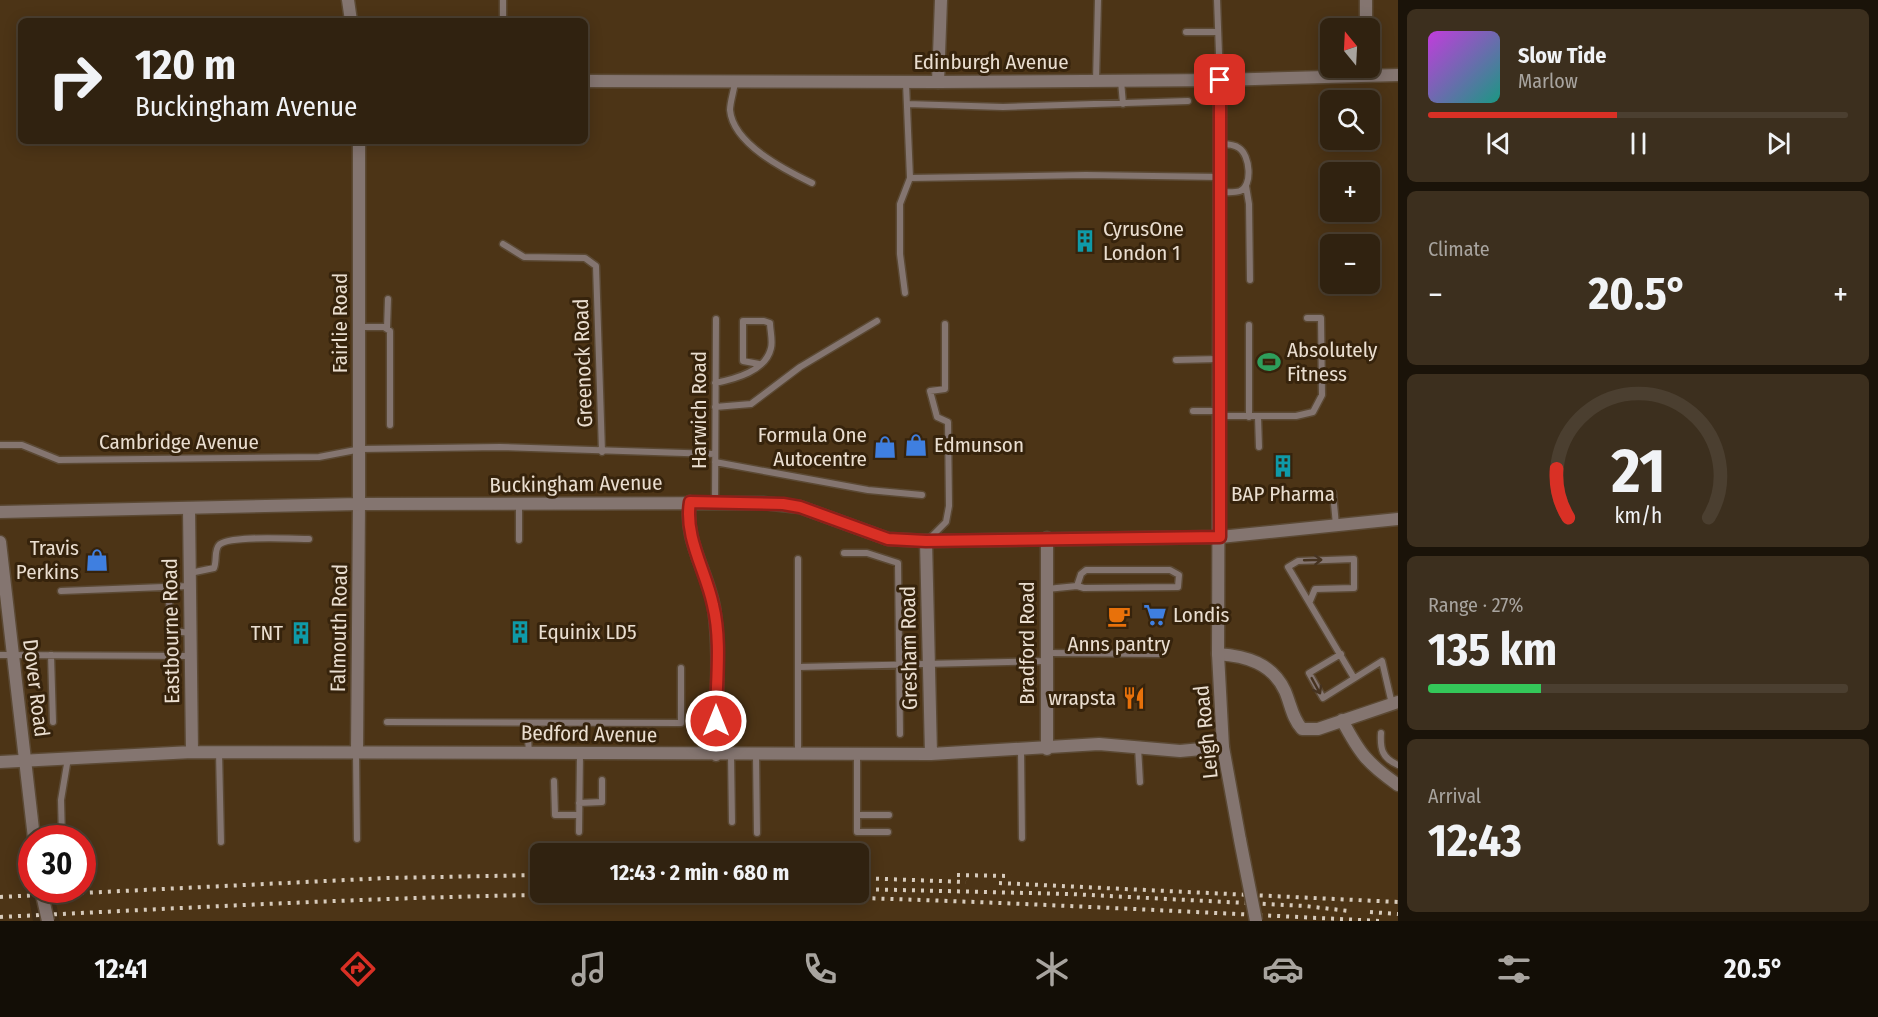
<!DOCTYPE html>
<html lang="en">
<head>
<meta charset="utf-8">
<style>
  :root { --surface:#302210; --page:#3c2f1e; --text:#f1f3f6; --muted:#a8a49f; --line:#4b3f30; --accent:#d93025 }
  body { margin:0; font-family:"Fira Sans Condensed",sans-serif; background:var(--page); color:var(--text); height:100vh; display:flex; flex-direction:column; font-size:22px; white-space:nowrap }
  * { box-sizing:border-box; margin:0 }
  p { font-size:20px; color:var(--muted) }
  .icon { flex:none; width:33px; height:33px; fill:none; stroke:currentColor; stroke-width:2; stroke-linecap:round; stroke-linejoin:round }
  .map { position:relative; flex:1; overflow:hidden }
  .details { display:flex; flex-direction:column; gap:9px; padding:9px; background:#1a1309; width:480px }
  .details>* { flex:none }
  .hud { position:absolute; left:18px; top:18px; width:570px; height:126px; border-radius:9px; box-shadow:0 3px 15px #0003,0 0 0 2px var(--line); background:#302210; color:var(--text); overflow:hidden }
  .needle { width:39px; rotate:342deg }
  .buttons { position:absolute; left:1320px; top:18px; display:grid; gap:12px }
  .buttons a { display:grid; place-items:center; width:60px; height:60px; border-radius:9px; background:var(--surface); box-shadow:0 3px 15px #0003,0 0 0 2px var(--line); font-size:30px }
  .speed { position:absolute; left:18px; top:825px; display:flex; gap:12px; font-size:30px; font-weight:700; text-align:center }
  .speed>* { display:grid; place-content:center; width:78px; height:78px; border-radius:50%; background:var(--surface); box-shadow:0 3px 15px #0003,0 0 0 2px var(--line); line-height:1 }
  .speed .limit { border:9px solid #d22; background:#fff; color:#111 }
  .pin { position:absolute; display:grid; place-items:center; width:51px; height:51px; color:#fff; margin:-26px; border-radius:12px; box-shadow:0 3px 9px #0006 }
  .me { position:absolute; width:66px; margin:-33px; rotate:0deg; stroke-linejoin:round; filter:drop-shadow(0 0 4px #0008) }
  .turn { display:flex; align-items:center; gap:21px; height:126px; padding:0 18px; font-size:27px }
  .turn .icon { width:78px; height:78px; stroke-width:2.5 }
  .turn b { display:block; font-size:42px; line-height:51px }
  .big { font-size:45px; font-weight:700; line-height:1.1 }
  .details .card { flex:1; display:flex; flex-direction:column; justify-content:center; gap:9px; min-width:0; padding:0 21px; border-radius:9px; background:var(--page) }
  .details .dial { align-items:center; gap:0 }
  .dial svg { height:156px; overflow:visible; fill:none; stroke:var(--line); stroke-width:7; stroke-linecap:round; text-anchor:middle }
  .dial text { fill:var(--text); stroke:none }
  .song { display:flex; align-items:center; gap:18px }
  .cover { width:72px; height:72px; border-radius:9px; background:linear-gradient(135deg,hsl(290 70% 55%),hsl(170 70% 35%)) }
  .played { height:6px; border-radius:3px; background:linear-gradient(90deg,var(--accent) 45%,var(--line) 45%) }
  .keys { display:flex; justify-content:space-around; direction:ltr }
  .heat { display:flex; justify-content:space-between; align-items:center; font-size:33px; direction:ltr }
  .charge { height:9px; border-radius:4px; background:linear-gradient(90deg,#34c759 27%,var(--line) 0) }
  .trip { position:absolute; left:530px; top:843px; width:339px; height:60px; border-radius:9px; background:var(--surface); box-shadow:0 3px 15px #0003,0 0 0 2px var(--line); font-weight:700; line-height:60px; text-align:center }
  .dock { display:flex; height:96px; justify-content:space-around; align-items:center; background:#130e06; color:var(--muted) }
  .dock .icon { width:42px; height:42px }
  .dock .selected { color:var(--accent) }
  .dock b { font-size:27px; color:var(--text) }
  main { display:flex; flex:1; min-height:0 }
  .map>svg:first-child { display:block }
  .built { fill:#4c3416; fill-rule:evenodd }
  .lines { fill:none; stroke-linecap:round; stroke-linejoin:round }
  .service-casing { stroke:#5b4934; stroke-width:9 }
  .minor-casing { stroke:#5b4934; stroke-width:15 }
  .tertiary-casing { stroke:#5b4934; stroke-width:15 }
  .service { stroke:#847570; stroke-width:6 }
  .minor { stroke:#847570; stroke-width:12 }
  .tertiary { stroke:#847570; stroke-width:12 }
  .rail { stroke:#d7cbbc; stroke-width:4; stroke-dasharray:3 6; stroke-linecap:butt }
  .tertiary-bridge-casing { stroke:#5b4934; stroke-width:15; stroke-linecap:butt }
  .tertiary-bridge { stroke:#847570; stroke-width:12 }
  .oneway { stroke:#463320 }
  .route-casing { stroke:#8d1f18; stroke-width:15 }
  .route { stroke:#d93025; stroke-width:10 }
  .labels { text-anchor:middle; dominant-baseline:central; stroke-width:6; stroke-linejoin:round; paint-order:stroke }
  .street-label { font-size:21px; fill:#eaded0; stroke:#36230c }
  .poi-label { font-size:21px; fill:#eaded0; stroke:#36230c; text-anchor:start }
</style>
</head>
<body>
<main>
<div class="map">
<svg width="1398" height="921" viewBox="0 0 1398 921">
  <rect width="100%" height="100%" fill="#402d16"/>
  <!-- built -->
  <path class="built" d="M0,0H1398V921H60L53,890H82V838H32L31,862L23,863L33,921H0ZM21,21H585V141H21ZM1330,28H1370V68H1330ZM1330,100H1370V140H1330ZM1330,172H1370V212H1330ZM1330,244H1370V284H1330ZM540,854H858V892H540Z"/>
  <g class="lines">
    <!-- service casing -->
    <g class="service-casing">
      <path id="service" d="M1217,0L1220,80
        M503,21V0
        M1186,32H1218
        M1096,81L1098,0
        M1121,81L1123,104
        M735,82C734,91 730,102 730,110C733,144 785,170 812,183
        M906,83L910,178L1086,175L1220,177
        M907,104L1003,107L1188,101
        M1246,186L1249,204L1250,280
        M1220,192C1226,192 1234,193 1240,191C1253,186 1250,155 1239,148C1234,144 1226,144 1220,144
        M503,244L524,257L585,258L596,266L602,452
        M905,293L900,254V204L910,178
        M1249,325V417
        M360,327H384L390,331V425
        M387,328L388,299
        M1176,360L1219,359
        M715,383C735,379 766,371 771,348C773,341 770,330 770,323L764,321H743V361L759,364
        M715,407L751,404L800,367L877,321
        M1193,411H1219
        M1220,416H1296L1313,412L1322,395L1321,318H1307
        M1258,417L1259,447
        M0,445H22L59,460L319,457L361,449L500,447L715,454
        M715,462L868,490L922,495
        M1333,493L1336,525
        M715,502L716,319
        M519,505V540
        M929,539L946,522L949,506L948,422L937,417L930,391L945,389V324
        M844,553H867L898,563L900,734
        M1086,570H1170L1179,575L1178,587L1084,588L1077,586L1081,574Z
        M190,573L214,568C217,561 214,550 219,545C228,535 293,539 309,539
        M168,587L171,628L173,631L191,633
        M1047,589L1077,586
        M61,591L190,586
        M1310,601L1315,589L1354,588V559L1298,561L1288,567L1354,678
        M1048,653L1161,654
        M1341,654L1309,673L1323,698L1382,661L1392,704
        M0,655L191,656
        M51,655L53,722
        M799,667L1046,661
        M387,722L681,723V668
        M527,724L529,753
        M1381,733C1380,749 1382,758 1398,765
        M1138,747L1140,782
        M1021,750L1022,838
        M219,752L221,842
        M356,752L357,839
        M798,754V559
        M731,755L732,822
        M756,755L757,833
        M857,755V832H888
        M554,781L555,815H579
        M579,803L602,802V780
        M857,815H889
        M579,832L580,754
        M62,838L61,800L68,758"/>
    </g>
    <!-- minor casing -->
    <g class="minor-casing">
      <path id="minor" d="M1366,0V28
        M938,82L941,0
        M690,502C683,539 708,572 714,608C721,656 715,707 716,755
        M189,509L192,752
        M926,541L931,754
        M1218,654C1246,656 1272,663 1285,691C1291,705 1292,718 1302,729H1318L1398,702
        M1342,720C1360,754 1367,763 1398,785
        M1047,749V538
        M357,752L359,504
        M0,762L192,752L931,754L1099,744L1180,751L1223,747"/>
    </g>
    <!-- tertiary casing -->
    <g class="tertiary-casing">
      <path id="tertiary" d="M348,0L351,21
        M1220,80L1218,654L1223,747L1240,840
        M585,81L938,82L1220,80L1398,75
        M359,141V504
        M0,512L359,504L763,503L800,507L888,539L926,541L1220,537L1398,519
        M0,542L34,838"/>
    </g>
    <!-- service -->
    <use href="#service" class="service"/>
    <!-- minor -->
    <use href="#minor" class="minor"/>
    <!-- tertiary -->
    <use href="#tertiary" class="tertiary"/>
    <!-- rail -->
    <path class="rail" d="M957,875L1011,876
      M858,878L966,882
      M999,883L1398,902
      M858,889L1070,894L1305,906L1349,911
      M0,897L387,878L540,875
      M1370,912L1398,914
      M0,917C206,907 411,895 618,894C872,894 1127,909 1381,921"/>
    <!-- tertiary-bridge casing -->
    <g class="tertiary-bridge-casing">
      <path id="tertiary-bridge" d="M1240,840L1256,921
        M41,890L48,921"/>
    </g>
    <!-- tertiary-bridge -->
    <use href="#tertiary-bridge" class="tertiary-bridge"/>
  </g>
  <!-- one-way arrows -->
  <defs><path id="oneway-shaft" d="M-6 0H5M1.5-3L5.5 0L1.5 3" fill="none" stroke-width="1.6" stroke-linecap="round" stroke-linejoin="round" transform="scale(1.5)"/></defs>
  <g class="oneway">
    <use href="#oneway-shaft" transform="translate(1313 560) rotate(-2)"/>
    <use href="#oneway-shaft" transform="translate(1316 686) rotate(61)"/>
  </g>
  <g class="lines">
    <!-- route casing -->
    <g class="route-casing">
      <path id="route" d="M716,721C716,684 722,641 713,605C706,571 684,537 690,502L783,504L800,507L888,539L926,541L1220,537V80"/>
    </g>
    <!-- route -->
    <use href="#route" class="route"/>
  </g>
  <!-- icons -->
  <defs>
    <g id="building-bare" transform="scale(1.8)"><path d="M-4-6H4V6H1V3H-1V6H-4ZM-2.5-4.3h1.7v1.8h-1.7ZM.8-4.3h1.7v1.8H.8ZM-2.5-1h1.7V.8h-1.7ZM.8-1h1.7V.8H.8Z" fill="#0f9aa8" stroke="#36230c" stroke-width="2.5" paint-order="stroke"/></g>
    <g id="stadium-bare" transform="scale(1.8)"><path d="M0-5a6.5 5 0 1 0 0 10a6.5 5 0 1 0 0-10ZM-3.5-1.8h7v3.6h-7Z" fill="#2e9e5b" stroke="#36230c" stroke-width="2.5" paint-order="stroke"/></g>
    <g id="shop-bare" transform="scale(1.8)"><path d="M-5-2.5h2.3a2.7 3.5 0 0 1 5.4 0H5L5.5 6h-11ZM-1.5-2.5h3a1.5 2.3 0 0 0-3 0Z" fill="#3f7fe0" stroke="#36230c" stroke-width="2.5" paint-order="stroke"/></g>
    <g id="supermarket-bare" transform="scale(1.8)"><path d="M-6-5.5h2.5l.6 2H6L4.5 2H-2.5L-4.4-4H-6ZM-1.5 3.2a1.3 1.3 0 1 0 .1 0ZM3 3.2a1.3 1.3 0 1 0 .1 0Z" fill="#3f7fe0" stroke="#36230c" stroke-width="2.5" paint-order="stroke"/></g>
    <g id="cafe-bare" transform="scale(1.8)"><path d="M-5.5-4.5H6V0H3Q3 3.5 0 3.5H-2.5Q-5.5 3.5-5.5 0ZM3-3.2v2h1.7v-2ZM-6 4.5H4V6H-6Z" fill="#e8710a" stroke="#36230c" stroke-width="2.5" paint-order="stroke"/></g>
    <g id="restaurant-bare" transform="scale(1.8)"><path d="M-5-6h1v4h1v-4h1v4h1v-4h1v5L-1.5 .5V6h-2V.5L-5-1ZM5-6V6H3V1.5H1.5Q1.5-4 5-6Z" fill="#e8710a" stroke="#36230c" stroke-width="2.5" paint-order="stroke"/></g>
  </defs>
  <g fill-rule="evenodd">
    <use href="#building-bare" x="1085" y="241"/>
    <use href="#stadium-bare" x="1269" y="362"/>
    <use href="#shop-bare" x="916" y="445"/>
    <use href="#shop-bare" x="885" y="447"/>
    <use href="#building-bare" x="1283" y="466"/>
    <use href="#shop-bare" x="97" y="560"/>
    <use href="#supermarket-bare" x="1155" y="615"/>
    <use href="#cafe-bare" x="1119" y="616"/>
    <use href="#building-bare" x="520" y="632"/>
    <use href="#building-bare" x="301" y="633"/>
    <use href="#restaurant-bare" x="1134" y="698"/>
  </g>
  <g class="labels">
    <!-- street labels -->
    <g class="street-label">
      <text x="991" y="62">Edinburgh Avenue</text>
      <text transform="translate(340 323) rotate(-90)">Fairlie Road</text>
      <text transform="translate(583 363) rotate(-92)">Greenock Road</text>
      <text transform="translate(699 410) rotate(-90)">Harwich Road</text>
      <text x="179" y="442">Cambridge Avenue</text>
      <text transform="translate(576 484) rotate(-1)">Buckingham Avenue</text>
      <text transform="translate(339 628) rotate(-89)">Falmouth Road</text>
      <text transform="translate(171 631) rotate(-91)">Eastbourne Road</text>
      <text transform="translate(1027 643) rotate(-90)">Bradford Road</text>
      <text transform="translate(909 648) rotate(-91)">Gresham Road</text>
      <text transform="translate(36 688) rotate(83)">Dover Road</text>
      <text transform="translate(1206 732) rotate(-96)">Leigh Road</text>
      <text transform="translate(589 734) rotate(1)">Bedford Avenue</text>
    </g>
    <!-- poi labels -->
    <g class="poi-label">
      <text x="1103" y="229">CyrusOne<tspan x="1103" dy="24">London 1</tspan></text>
      <text x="1287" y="350">Absolutely<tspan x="1287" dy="24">Fitness</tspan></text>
      <text x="867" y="435" text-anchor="end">Formula One<tspan x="867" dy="24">Autocentre</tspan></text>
      <text x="934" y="445">Edmunson</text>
      <text x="1283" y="494" text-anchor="middle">BAP Pharma</text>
      <text x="79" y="548" text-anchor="end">Travis<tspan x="79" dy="24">Perkins</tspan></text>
      <text x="1173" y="615">Londis</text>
      <text x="538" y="632">Equinix LD5</text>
      <text x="283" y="633" text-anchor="end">TNT</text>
      <text x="1119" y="644" text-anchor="middle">Anns pantry</text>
      <text x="1116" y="698" text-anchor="end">wrapsta</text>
    </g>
  </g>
</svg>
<div class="buttons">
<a><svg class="needle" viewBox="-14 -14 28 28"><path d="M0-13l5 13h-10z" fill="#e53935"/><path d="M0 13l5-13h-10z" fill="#a8a49f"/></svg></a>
<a><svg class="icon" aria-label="search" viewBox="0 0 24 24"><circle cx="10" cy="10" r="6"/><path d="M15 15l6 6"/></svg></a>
<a>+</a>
<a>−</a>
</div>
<div class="speed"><div class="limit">30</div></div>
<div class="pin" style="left:1220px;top:80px;background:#d93025"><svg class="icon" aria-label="arrive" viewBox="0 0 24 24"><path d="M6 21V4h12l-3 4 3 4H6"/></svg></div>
<svg class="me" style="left:716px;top:721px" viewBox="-20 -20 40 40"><circle r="17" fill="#d93025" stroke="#fff" stroke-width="3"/><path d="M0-11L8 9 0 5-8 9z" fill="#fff"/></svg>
<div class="trip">12:43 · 2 min · 680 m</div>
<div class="hud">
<div class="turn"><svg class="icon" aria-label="right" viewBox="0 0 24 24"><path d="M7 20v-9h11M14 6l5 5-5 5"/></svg><div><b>120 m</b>Buckingham Avenue</div></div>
</div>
</div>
<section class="details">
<div class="card">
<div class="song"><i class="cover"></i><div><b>Slow Tide</b><p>Marlow</p></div></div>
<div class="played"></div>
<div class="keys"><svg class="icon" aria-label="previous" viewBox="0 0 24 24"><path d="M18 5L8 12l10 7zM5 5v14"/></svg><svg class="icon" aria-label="pause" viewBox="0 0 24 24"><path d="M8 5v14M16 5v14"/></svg><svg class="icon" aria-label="next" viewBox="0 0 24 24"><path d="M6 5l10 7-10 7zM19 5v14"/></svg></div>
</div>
<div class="card"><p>Climate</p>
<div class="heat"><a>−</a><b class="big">20.5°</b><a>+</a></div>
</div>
<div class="card dial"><svg viewBox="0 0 100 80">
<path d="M14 69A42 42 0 1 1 86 69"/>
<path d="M14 69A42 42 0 0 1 8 44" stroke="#d93025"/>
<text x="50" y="56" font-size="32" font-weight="700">21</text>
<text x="50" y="72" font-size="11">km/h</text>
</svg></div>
<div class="card"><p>Range · 27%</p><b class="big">135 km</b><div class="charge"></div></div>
<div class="card"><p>Arrival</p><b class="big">12:43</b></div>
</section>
</main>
<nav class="dock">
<b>12:41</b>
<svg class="icon selected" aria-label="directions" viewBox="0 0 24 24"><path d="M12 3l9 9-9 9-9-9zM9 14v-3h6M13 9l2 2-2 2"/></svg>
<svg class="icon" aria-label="music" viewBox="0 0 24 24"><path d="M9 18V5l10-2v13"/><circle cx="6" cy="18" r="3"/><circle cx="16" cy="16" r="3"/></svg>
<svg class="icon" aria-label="phone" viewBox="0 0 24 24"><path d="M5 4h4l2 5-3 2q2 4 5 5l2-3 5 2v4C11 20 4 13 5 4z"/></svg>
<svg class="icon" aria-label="climate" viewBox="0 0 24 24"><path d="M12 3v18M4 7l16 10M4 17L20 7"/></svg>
<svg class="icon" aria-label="car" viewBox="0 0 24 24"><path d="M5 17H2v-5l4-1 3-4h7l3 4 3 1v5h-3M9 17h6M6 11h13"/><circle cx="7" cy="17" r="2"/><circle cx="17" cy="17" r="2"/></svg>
<svg class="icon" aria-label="filters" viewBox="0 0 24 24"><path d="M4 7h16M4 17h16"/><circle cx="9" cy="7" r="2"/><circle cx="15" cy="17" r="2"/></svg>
<b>20.5°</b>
</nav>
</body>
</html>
